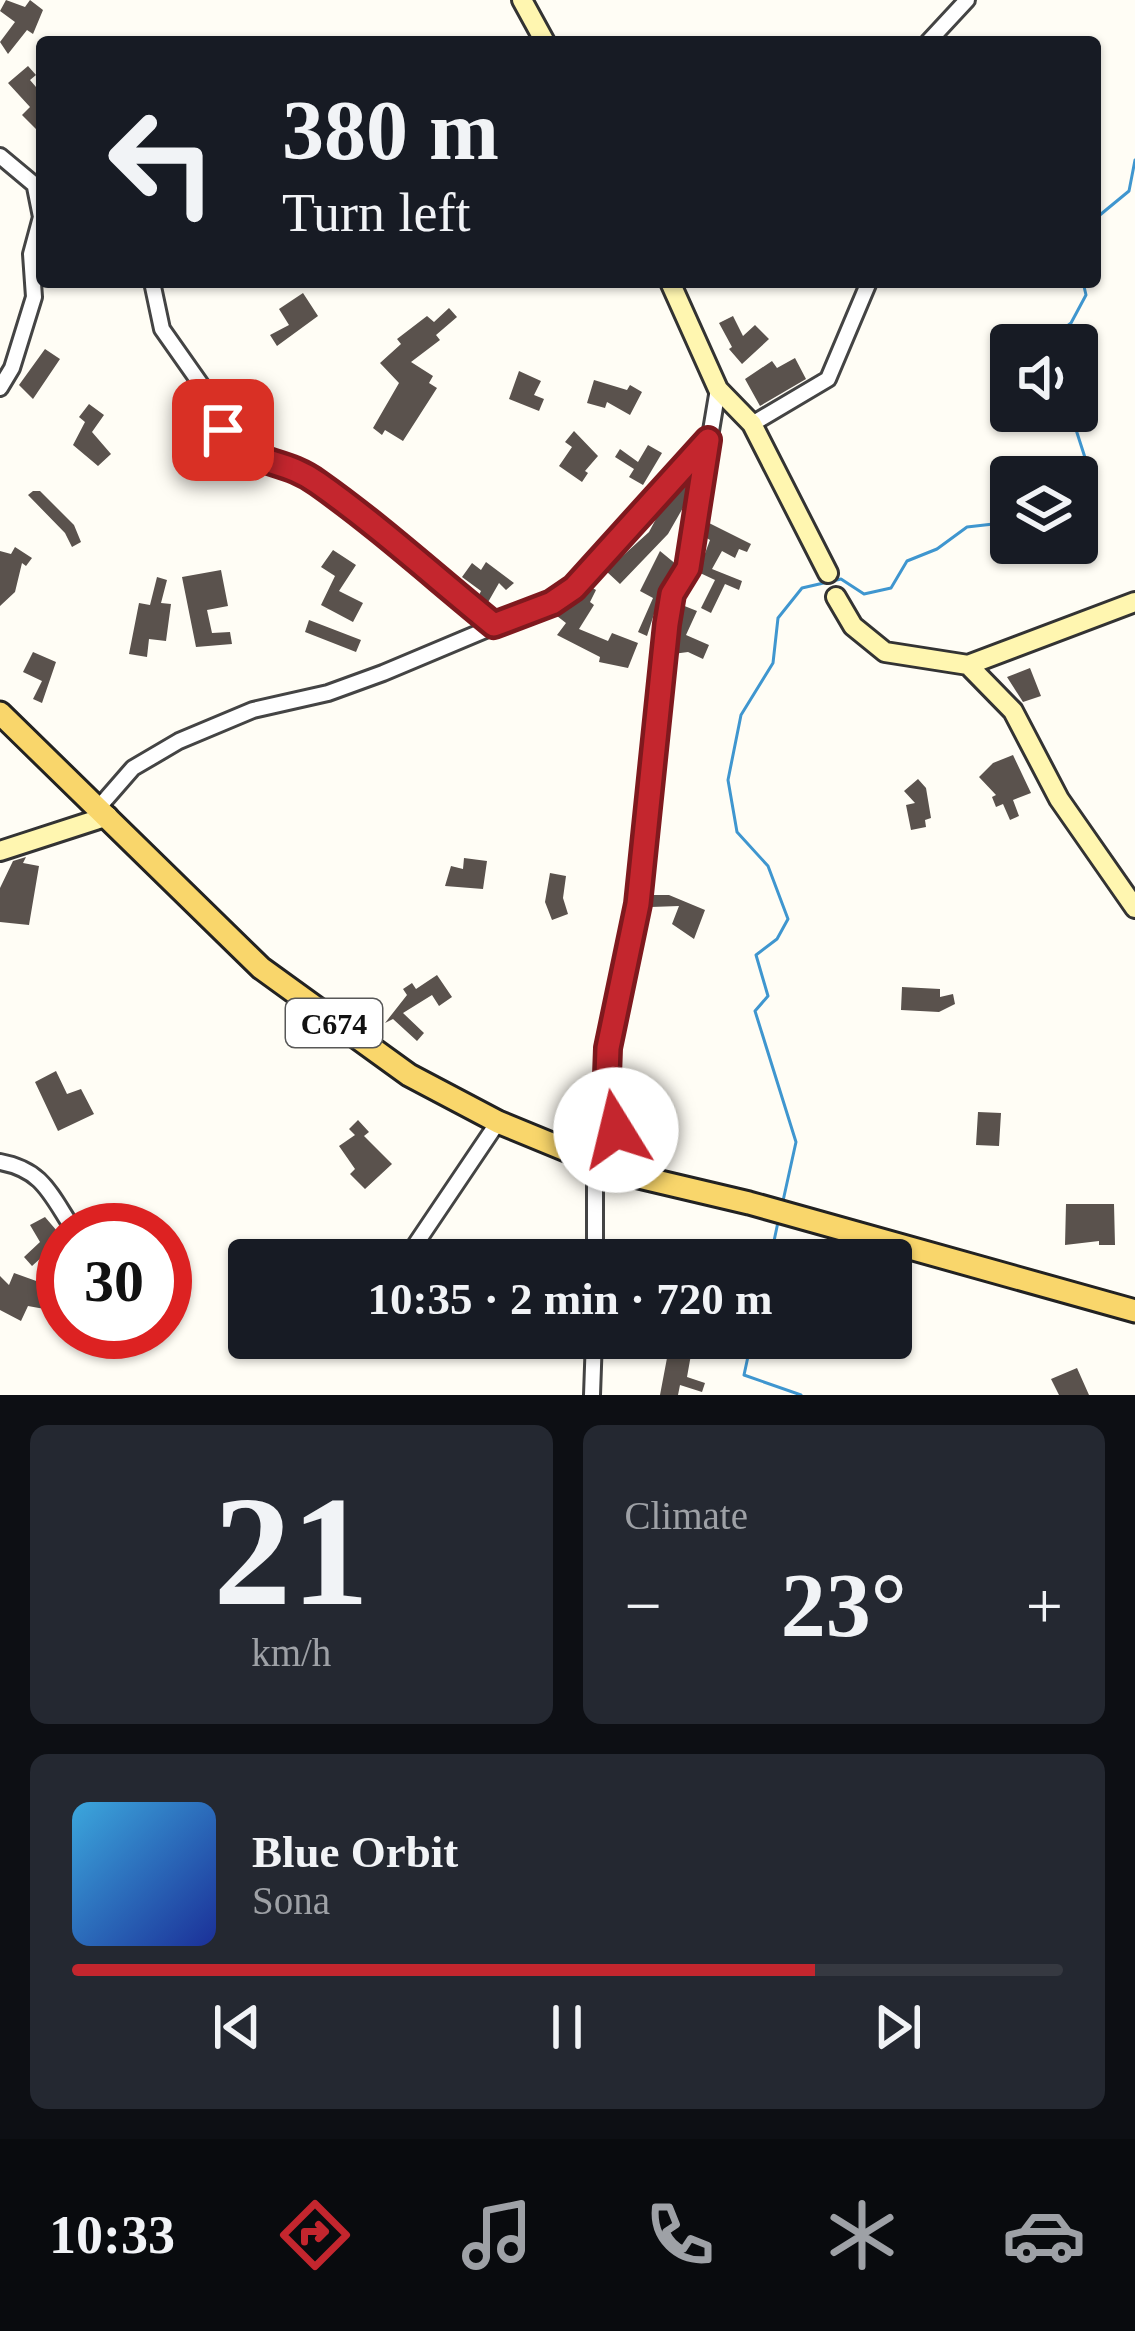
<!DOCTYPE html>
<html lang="en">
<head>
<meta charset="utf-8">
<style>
  :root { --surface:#171b24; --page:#242831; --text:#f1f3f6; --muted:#9ea1a6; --line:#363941; --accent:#c4262e }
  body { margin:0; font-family:Georgia,serif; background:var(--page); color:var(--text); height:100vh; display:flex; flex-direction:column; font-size:45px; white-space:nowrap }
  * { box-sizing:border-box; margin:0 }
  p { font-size:39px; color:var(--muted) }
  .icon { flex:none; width:66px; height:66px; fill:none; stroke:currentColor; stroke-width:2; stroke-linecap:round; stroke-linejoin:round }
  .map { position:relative; height:1395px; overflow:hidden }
  .sheet { display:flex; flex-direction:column; gap:30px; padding:30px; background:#0d0f14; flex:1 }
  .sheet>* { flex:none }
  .top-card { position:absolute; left:36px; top:36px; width:1065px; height:252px; border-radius:12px; box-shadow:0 3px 9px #0004; background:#171b24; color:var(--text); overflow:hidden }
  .fabs { position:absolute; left:990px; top:324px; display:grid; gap:24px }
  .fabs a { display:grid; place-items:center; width:108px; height:108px; border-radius:12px; background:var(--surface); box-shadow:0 3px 9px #0004; font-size:60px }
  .speed { position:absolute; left:36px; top:1203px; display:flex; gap:24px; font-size:60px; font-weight:700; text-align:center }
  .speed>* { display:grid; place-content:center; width:156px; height:156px; border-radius:50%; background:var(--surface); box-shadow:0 3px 9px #0004; line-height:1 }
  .speed .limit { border:18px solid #d22; background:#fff; color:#111 }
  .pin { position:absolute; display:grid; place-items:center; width:102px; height:102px; color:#fff; margin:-51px; border-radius:24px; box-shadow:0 6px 18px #0006 }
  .me { position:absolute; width:132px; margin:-66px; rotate:351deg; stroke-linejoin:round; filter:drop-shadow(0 0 9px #0008) }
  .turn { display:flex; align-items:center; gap:42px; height:252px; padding:0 48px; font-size:54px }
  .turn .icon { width:156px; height:156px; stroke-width:2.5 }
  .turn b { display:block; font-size:84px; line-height:102px }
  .big { font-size:90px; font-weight:800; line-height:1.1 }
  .sheet .widget { flex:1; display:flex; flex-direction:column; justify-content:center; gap:18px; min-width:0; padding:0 42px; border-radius:18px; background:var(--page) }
  .sheet .dial { align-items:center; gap:0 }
  .dial b { font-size:156px; line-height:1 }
  .song { display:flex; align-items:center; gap:36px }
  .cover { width:144px; height:144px; border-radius:18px; background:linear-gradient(135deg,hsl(200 70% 55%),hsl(230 70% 35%)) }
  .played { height:12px; border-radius:6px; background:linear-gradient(90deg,var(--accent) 75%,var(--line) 75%) }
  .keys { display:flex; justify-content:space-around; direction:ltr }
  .heat { display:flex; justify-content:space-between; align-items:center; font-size:66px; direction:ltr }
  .sheet .tiles { flex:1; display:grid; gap:30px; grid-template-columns:1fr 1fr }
  .widget:last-child { grid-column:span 2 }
  .trip { position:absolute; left:228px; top:1239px; width:684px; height:120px; border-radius:12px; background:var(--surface); box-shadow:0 3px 9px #0004; font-weight:800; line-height:120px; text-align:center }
  .tabs { display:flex; height:192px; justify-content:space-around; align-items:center; background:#090b0e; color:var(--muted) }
  .tabs .icon { width:84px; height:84px }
  .tabs .active { color:var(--accent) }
  .tabs b { font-size:54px; color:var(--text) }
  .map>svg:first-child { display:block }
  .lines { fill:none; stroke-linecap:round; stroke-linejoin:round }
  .stream { stroke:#3f96cf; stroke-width:3 }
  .building { fill:#5a524d }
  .street-casing { stroke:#444; stroke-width:20 }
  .secondary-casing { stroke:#333; stroke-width:24 }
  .primary-casing { stroke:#222; stroke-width:27 }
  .street { stroke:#fff; stroke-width:14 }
  .secondary { stroke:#fff6b0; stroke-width:18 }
  .primary { stroke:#f9d66b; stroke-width:21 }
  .route-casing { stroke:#7f191e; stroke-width:30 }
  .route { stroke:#c4262e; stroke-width:21 }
  .labels { text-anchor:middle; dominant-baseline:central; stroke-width:12; stroke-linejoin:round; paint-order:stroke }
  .shield { fill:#fff; stroke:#585858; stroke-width:3 }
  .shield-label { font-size:30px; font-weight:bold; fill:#111 }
</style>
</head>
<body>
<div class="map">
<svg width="1135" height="1395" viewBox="0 0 1135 1395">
  <rect width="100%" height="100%" fill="#fffdf5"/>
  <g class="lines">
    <!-- stream -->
    <path class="stream" d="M1095,219L1129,191L1135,160
      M1043,345L1071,323L1086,295L1083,282
      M1070,411L1089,470L1077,498
      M783,1201L796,1142L755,1011L768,996L756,955L777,939L788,919L768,866L737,832L728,780L741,715L773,663L778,618L802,588L841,579L864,594L891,588L907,561L937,549L967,527L1011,522
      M770,1260L778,1222
      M752,1338L744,1375L801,1395"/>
  </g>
  <!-- building -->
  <path class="building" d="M6,0L25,7L30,0L43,10L33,34L27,30L8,54L0,42L15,22L0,11Z
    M28,66L36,75L30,80L42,94V123L36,129L22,115L30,107L8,83Z
    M303,293L318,316L277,346L270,335L289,325L279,309Z
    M449,308L457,317L436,335L440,340L411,362L433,376L429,383L437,388L403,441L385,430L382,435L373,428L399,383L380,363L401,344L397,339L427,316L434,322Z
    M733,316L743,336L755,325L769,339L742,364L729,349L732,347L719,323Z
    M45,349L60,359L33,399L19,385Z
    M795,358L806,379L760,406L745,379L772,361L777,368Z
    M519,371L541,381L534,395L544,399L539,411L509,399Z
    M594,380L627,390L630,385L642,392L630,415L607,402L605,408L587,403Z
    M89,404L104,415L92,432L111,454L98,466L73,445L85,422L79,417Z
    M574,431L598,456L585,471L588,473L582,482L559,466L572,447L565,442Z
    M648,445L662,453L643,485L629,477L634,469L615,457L620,449L638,462Z
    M687,479L691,481L688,499L668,534L620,584L606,571L649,532L664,504Z
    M33,491H40L74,525L81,542L72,547L65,533L28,495Z
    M707,522L751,544L747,552L739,549L735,558L722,551L712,569L742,581L739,590L725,584L711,613L701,608L715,580L698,572L710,540L705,537Z
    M15,547L32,558L26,566L22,563L15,592L0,606V551L11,554Z
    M333,550L356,565L339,591L363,603L353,622L321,605L335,576L321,567Z
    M660,551L677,565L662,589L647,636L638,632L653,598L640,591Z
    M486,562L514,583L506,590L499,583L487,604L478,597L481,591L462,577L472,563L481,570Z
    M221,570L228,606L207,610L212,633L230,632L232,644L196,647L182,577Z
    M157,577L167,580L161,603L171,604L166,641L149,639L147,657L129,654L139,603L150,605Z
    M589,586L596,590L590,602L594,605L579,629L608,641L612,633L638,643L628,668L599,662L600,657L557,635L566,623L557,616Z
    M682,605L697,611L686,635L709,645L703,659L688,652L673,654Z
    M309,620L361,640L356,652L305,632Z
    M33,652L56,662L42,703L33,699L42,681L23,672Z
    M1030,668L1041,696L1023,702L1007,677Z
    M1013,755L1031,793L1013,800L1019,816L1010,820L1003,804L996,807L992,797L996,795L979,777L993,763Z
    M918,779L926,788L931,818L925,820L926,827L911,830L906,805L915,803L904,791Z
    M26,857L23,863L39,866L29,925L0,922V888L13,861Z
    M464,858L487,861L483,889L445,886L451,866L463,869Z
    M550,873L566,876L563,898L568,914L552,920L545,902Z
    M651,895H669L705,910L694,939L672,924L679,906L651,907Z
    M437,975L452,997L439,1006L432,995L403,1013L424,1033L417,1041L393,1019L385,1023L407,995L403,989L412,983L416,989Z
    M902,987L940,989V997L953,994L955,1004L939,1012L901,1010Z
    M56,1071L67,1094L81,1089L94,1114L58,1131L35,1082Z
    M978,1112L1001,1113L999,1146L976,1145Z
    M358,1120L369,1132L364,1136L392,1164L365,1189L350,1174L355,1169L339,1146L355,1135L349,1129Z
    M1066,1204H1114L1115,1245H1099V1241L1065,1245Z
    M45,1217L63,1238L32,1266L24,1257L40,1242L30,1225Z
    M14,1273L53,1287L50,1310L28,1306L21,1321L0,1310V1276L9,1285Z
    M661,1338H670L669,1349H692L687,1377L705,1383L702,1392L680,1385L678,1395H660L667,1358L646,1352V1348L659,1349Z
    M1077,1368L1089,1395H1059L1051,1379Z"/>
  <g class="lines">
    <!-- street casing -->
    <g class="street-casing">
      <path id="street" d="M928,42L967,0
        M0,156L42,191
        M152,282L162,329L207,393L223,430L239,451L281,462L315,481L494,624
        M0,388L12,368L34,297L31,254L41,217L35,187
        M752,424L828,379L869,282
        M99,807L133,768L179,741L253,710L328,693L383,673L564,597L708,439
        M0,1162C44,1170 51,1196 74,1230
        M622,1173L607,1075L608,1047L638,904L662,653L672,594L688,568L718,389
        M405,1260L498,1122
        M595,1260V1163
        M319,1339L320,1338
        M592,1395L594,1338"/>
    </g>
    <!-- secondary casing -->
    <g class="secondary-casing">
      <path id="secondary" d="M522,0L545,42
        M670,282L718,389L752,424L828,573
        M836,597L853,626L885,652L968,665L1013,711L1059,799L1135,908
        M968,665L1135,602
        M0,851L108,816"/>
    </g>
    <!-- primary casing -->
    <g class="primary-casing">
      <path id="primary" d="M0,713L261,968L409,1075L498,1122L622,1173L749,1203L1135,1311"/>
    </g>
    <!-- street -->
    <use href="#street" class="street"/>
    <!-- secondary -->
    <use href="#secondary" class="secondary"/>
    <!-- primary -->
    <use href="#primary" class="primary"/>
  </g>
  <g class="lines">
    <!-- route casing -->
    <g class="route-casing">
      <path id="route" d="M223,430C251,468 281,456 318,483C379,526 436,578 494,625L552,603L574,588L708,440L688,568L672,594L667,624L638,904L608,1048L607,1076L616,1130"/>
    </g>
    <!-- route -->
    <use href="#route" class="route"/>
  </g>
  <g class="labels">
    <!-- shield labels -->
    <rect class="shield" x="286" y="999" width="96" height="48" rx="9"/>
    <g class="shield-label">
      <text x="334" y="1023">C674</text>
    </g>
  </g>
</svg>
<div class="fabs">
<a><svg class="icon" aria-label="sound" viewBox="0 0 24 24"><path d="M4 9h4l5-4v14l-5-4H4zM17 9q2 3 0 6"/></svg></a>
<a><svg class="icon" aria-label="layers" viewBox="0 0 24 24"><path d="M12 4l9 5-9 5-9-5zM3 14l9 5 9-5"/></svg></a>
</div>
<div class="speed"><div class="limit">30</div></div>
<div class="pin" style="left:223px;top:430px;background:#d93025"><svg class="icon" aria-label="arrive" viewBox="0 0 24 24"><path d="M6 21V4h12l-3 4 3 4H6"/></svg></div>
<svg class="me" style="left:616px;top:1130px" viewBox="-20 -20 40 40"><circle r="19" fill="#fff"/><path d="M0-13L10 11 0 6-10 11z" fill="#c4262e"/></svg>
<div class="trip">10:35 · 2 min · 720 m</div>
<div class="top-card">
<div class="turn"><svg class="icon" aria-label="left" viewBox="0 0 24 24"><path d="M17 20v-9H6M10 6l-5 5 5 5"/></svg><div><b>380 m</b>Turn left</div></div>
</div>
</div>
<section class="sheet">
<div class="tiles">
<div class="widget dial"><b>21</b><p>km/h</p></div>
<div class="widget"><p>Climate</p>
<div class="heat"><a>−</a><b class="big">23°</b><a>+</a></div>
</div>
<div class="widget">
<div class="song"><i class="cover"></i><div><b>Blue Orbit</b><p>Sona</p></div></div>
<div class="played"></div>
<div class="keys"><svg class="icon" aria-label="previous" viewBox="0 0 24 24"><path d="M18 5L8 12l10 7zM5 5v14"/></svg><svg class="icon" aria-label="pause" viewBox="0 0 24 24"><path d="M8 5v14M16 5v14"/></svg><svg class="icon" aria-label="next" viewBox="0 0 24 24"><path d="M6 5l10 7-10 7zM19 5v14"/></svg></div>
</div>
</div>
</section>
<nav class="tabs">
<b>10:33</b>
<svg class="icon active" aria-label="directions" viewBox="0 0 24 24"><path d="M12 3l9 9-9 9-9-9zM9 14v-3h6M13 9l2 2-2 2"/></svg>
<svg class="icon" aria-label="music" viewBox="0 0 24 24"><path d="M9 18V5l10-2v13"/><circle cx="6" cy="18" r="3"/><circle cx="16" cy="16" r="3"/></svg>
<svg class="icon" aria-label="phone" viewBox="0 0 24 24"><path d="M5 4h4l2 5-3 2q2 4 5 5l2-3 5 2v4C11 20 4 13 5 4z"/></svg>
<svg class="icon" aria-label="climate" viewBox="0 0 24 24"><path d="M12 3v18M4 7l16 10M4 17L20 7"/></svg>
<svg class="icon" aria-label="car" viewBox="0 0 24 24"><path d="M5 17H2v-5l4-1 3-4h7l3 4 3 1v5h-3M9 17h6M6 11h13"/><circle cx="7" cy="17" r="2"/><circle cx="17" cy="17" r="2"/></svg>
</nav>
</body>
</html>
